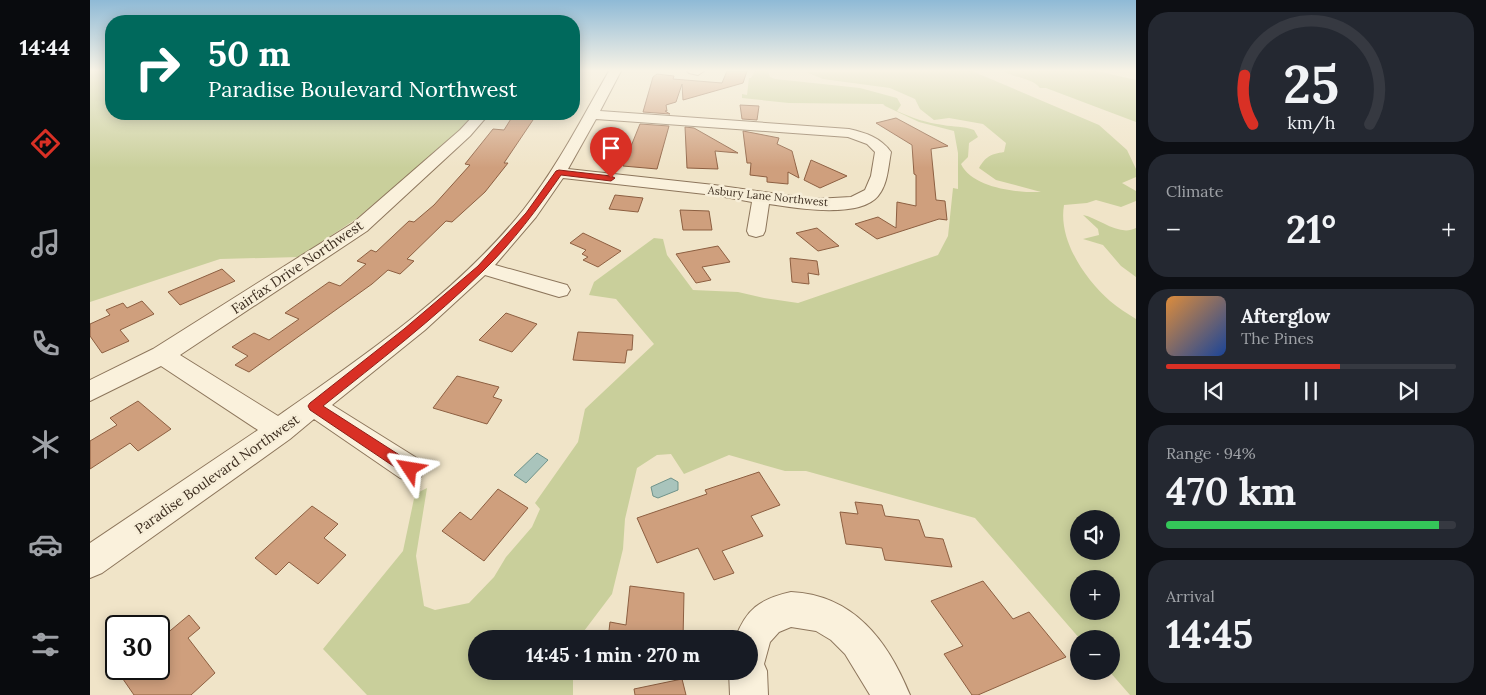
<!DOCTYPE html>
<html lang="en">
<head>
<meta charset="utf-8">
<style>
  :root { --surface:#171b24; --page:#242831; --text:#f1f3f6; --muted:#9ea1a6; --line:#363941; --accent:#d93025 }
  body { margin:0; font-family:Lora,serif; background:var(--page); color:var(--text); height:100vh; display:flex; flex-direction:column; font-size:19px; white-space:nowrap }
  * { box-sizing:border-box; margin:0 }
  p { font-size:16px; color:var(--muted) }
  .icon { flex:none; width:28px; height:28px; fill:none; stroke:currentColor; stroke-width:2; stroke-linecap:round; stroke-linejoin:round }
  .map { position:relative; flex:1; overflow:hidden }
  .panel { display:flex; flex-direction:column; gap:12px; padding:12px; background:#0d0f14; width:350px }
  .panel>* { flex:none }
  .banner { position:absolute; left:15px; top:15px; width:475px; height:105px; border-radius:20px; box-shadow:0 2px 12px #0003; background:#00695c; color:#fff; overflow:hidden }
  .buttons { position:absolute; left:980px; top:510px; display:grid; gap:10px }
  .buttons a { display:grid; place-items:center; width:50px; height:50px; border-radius:50%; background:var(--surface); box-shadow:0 2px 12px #0003; font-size:25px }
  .speed { position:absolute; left:15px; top:615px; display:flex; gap:10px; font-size:25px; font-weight:700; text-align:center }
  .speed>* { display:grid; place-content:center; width:65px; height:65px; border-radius:50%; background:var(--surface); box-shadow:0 2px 12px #0003; line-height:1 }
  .speed .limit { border:2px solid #111; border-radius:8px; background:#fff; color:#111 }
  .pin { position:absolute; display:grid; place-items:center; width:42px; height:42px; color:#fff; margin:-51px -21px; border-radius:50% 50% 50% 0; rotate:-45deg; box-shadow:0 0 5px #0007 }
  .pin .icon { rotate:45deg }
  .me { position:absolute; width:55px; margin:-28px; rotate:303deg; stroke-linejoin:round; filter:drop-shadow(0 0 4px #0008) }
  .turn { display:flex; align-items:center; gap:18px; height:105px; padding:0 20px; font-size:22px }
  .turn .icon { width:65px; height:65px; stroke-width:2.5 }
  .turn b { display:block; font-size:35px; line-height:42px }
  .big { font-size:38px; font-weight:700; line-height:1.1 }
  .panel .tile { flex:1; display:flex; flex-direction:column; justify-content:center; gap:8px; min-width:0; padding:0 18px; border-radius:20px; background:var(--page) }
  .panel .dial { align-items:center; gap:0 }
  .dial svg { height:130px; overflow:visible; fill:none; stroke:var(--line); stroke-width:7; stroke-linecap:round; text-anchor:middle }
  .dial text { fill:var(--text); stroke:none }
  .song { display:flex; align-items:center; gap:15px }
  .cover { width:60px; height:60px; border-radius:8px; background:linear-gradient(135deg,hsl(30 70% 55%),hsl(220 70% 35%)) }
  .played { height:5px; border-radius:2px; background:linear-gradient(90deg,var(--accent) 60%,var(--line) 60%) }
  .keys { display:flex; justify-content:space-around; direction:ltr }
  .heat { display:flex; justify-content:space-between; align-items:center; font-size:28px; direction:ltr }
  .charge { height:8px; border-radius:4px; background:linear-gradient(90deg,#34c759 94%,var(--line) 0) }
  .trip { position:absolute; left:378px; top:630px; width:290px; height:50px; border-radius:25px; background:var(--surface); box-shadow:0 2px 12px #0003; font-weight:700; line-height:50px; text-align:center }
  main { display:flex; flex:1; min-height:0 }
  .tabs { display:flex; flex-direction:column; width:90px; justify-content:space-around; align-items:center; background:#090b0e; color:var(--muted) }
  .tabs .icon { width:35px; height:35px }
  .tabs .selected { color:var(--accent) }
  .tabs b { font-size:22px; color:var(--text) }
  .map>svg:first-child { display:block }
  .green { fill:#c9cf9b; fill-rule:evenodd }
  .water { fill:#a9c4bc; stroke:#6f938a }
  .building { fill:#cf9f7d; stroke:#8d5f41 }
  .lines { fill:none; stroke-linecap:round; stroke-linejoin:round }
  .minor-casing { stroke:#8d765c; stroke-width:2 }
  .minor { fill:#faf1dc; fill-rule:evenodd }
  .route { fill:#d93025; stroke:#8d1f18 }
  .labels { text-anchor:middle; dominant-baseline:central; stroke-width:5; stroke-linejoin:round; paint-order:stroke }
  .far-street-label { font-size:11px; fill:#3d2e20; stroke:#f7eed8 }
  .street-label { font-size:14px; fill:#3d2e20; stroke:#f7eed8 }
</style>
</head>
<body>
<main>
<nav class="tabs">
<b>14:44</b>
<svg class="icon selected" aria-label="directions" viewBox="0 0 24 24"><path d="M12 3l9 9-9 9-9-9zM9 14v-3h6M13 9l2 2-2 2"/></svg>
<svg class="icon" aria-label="music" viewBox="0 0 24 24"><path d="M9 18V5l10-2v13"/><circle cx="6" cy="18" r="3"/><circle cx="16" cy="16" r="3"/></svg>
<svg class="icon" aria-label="phone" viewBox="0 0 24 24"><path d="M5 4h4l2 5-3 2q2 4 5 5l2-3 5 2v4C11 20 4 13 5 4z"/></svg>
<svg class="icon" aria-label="climate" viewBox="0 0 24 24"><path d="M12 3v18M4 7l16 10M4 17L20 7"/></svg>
<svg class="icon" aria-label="car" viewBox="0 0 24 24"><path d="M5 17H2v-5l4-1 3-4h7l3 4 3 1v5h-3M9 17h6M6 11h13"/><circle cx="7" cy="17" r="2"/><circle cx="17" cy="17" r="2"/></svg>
<svg class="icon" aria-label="filters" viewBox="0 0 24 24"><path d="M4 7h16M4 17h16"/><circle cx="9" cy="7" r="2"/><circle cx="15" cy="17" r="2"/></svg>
</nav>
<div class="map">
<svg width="1046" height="695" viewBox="0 0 1046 695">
  <rect width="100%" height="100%" fill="#f0e4c8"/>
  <!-- green -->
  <path class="green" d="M0,71H21V114H385L369,132L266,219L209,257L130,259L0,302Z
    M665,71H678L680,77L685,79L770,88L807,98L811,105L807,111C822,118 837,123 853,125C864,127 873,126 884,130L888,137L879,143L878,157L871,164C882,188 928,193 951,192L906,180L889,168C896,156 901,154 914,152L916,143L893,124L859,118L844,120L830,109L825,99L800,88L733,79L716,72L882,71L1009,125L1037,150L1046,169V177L1032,183L1046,191V201L1031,207L1006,200L997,203L974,205C968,240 995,279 1020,301C1028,308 1038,314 1046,319V695H1040L1019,671H1021V639H990L885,518L716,471H695L639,455L594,474L581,454L567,455L547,468L535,519L533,549L522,594L488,639H386V671H483V695H277L233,649L313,551L325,494L337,488L326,556L334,606L345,610L379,603L404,577L416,557L442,527L450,509L445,503L488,442L495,409L564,344L526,299L499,295L504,282L564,238L573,239L577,255L603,290L648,292L674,298L708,303L848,255L858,236L863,188L868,189V153L864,131L829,122L795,106L793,104L699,103L652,98V94L657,95L659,78H661ZM989,519H1021V551H989ZM989,579H1021V611H989Z
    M913,71H1007L1046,80V122L956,88H950C943,78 924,78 913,71Z
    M993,215C1009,218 1029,237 1046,228V277L1031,266L1013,245L993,239L1009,235L1008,229Z"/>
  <!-- water -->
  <path class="water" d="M447,453L458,460L436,483L424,475Z
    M581,478L588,482V490L568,498L563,496L561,487Z"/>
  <!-- building -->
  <path class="building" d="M637,71H657L653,83L593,100L592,84L586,102L576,105L577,111H575L580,114L553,112L563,77L567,74L584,76L583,79L632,83Z
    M650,105L669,106L667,120L652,119Z
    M424,114H447L414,163H418L395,192L362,222L356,221L317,259L324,261L310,274L298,270L282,284L159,372L145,365L158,356L142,347L164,333L179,340L209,319L195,313L239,282L250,286L276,264L267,261L281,250L286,252L319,221L324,222L344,205L380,165L375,164L403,129L414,130Z
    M806,118L858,146L841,149L846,200L855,201L857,220L849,219L787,239L765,224L788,217L806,228L807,202L826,206V175L824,174L822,145L786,123Z
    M550,124L579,126L567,169L533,166Z
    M595,127L604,128L648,153L625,151L628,169L597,168Z
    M653,131L689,138L687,144L702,151L709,178L698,172V184L677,182V177L660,175L661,163H657Z
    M721,160L757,176L730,188L714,180Z
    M525,195L553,198L548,212L519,209Z
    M590,210L619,211L622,230H593Z
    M727,228L749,246L728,251L706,233Z
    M493,233L531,251L508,267L493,260L498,257L492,254L496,250L480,243Z
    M628,246L640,262L612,267L621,280L606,283L586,254Z
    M700,258L727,261L729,275L718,273L719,284L702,282Z
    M132,269L145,281L90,305L78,292Z
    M52,301L64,314L30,330L39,341L12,353L0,336V324L20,315L16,310L33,303L37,308Z
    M416,313L447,324L422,352L389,340Z
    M488,332L543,335L542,350H537L535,363L483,360Z
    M367,376L409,387L403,397L412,400L397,424L343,408Z
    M48,401L81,429L48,451L40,443L0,469V441L27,425L20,418Z
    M669,472L690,505L661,516L673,536L632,551L644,573L624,580L608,548L567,563L547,518L617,494L615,490Z
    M408,489L438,508L394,561L352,531L370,512L381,520Z
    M765,502L792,505L795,516L829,520L835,537L853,539L862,567L795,560L792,548L756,544L750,512L768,514Z
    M222,506L248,524L234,538L256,555L228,584L199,562L186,575L165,558Z
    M893,581L923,619L939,612L976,657L888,695H882L854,654L873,646L841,601Z
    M540,586L594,593L593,639H518L520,622L536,625Z
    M99,615L110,628L98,638L125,673L101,695H44L26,669H69V640Z
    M592,679L596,695H545L544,689Z"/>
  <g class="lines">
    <!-- minor casing -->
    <g class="minor-casing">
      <path id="minor" d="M519,71H531L510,111L759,129C776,133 790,137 801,152C798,167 798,184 788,196C769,219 705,208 679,204L675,231L673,235L666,237L659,235L657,231L662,202L624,195L473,178L446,217L405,265L477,285L480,290L477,295L469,297L395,275L335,330L242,405L330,460L335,469L330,478L320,481L310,478L224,419L200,439L12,573L0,578V543L168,430L71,366L0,401V380L63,349L263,223L370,130L385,114H399L380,136L277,231L90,355L188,416C274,356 369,291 434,209C468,166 492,118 519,71ZM506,119L758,137L777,144L785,152L781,176L775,190L761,197L725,199L624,185L478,169Z
        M597,71H614L608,75L599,73Z
        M701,592C764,595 798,641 820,695H780L755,654L741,640L726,631L701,627L689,632L680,642L674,664L677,671L678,695H640L639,671H659V639H645C656,609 670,599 701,592Z"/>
    </g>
    <!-- minor -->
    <use href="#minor" class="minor"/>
  </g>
  <!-- sky -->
  <linearGradient id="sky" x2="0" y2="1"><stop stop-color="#8fbad6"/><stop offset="0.42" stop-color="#f8f3e6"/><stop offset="1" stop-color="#f8f3e6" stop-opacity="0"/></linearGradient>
  <rect width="1046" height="168" fill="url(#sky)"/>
  <!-- route -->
  <path class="route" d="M469,170L521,176L525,178L521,181L471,175C448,208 423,242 394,270C344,319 288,362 233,406L325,465L327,469L325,474L320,475L315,474L220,410L218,406L220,403L314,329L388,266L436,213L466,171Z"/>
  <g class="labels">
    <!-- far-street labels -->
    <g class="far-street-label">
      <text transform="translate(678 196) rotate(6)">Asbury Lane Northwest</text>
    </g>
    <!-- street labels -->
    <g class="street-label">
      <text transform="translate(207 267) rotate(-34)">Fairfax Drive Northwest</text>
      <text transform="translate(127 474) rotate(-35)">Paradise Boulevard Northwest</text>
    </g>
  </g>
</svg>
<div class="buttons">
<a><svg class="icon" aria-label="sound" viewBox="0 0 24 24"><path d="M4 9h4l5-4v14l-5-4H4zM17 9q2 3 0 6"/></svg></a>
<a>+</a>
<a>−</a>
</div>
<div class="speed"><div class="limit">30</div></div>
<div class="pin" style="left:521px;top:178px;background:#d93025"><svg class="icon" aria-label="arrive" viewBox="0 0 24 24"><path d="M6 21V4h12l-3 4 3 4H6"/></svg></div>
<svg class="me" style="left:320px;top:469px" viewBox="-20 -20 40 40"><path d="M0-17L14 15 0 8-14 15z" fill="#d93025" stroke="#fff" stroke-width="4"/></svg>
<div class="trip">14:45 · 1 min · 270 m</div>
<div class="banner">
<div class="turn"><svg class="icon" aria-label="right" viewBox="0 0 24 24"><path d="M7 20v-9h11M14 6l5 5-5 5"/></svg><div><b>50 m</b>Paradise Boulevard Northwest</div></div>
</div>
</div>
<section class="panel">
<div class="tile dial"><svg viewBox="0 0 100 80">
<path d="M14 69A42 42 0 1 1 86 69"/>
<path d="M14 69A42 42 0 0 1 9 39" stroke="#d93025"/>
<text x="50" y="56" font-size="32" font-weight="700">25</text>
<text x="50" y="72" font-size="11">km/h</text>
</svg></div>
<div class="tile"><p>Climate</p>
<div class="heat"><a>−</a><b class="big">21°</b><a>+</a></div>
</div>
<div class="tile">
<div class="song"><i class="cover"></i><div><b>Afterglow</b><p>The Pines</p></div></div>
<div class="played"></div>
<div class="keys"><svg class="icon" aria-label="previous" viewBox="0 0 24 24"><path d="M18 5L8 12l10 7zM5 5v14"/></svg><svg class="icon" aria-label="pause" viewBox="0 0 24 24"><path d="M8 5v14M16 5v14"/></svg><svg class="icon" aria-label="next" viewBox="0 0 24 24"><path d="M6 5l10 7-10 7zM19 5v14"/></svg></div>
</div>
<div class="tile"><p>Range · 94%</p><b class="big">470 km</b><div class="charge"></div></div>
<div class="tile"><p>Arrival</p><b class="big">14:45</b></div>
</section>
</main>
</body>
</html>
